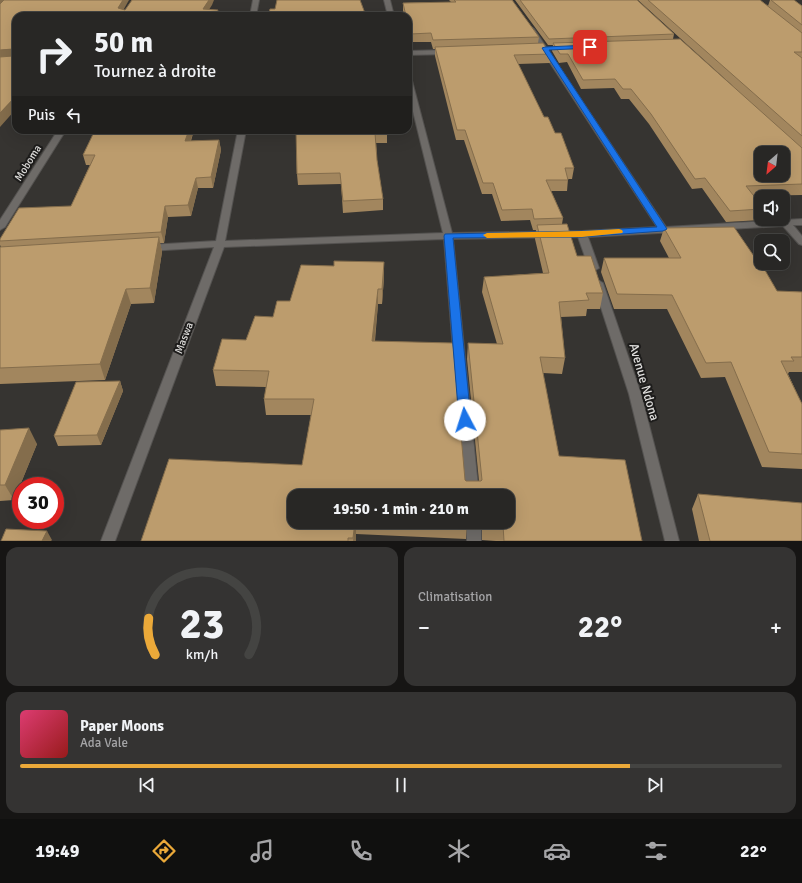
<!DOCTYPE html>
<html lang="fr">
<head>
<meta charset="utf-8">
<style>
  :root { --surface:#282725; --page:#343332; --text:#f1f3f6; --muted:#a5a5a7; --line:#444442; --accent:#eba939 }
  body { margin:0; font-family:Signika,sans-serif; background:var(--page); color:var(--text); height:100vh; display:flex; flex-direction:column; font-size:15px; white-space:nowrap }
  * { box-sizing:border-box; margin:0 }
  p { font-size:13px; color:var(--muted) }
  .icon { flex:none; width:22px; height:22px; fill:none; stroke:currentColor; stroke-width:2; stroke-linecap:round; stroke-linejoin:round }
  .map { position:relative; height:541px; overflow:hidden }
  .details { display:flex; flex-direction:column; gap:6px; padding:6px; background:#161514; flex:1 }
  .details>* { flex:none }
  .guide { position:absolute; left:12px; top:12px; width:400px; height:122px; border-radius:12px; box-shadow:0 4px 16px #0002,0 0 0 1px var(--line); background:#282725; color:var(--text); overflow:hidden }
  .needle { width:26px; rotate:208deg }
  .tools { position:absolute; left:754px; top:146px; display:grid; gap:8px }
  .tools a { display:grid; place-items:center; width:36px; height:36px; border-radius:8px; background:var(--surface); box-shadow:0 4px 16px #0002,0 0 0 1px var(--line); font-size:20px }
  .speed { position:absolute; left:12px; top:477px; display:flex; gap:8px; font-size:20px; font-weight:700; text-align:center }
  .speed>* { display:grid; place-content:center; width:52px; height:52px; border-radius:50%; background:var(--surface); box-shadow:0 4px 16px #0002,0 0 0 1px var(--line); line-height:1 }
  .speed .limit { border:6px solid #d22; background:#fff; color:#111 }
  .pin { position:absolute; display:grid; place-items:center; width:34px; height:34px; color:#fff; margin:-17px; border-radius:8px; box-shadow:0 2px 6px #0006 }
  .me { position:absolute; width:44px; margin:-22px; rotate:355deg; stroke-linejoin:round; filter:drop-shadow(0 0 3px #0008) }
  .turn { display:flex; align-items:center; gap:14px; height:84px; padding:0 16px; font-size:18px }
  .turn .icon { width:52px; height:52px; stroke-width:2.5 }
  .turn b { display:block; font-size:28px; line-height:34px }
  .then { display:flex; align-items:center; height:38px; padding:0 16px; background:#0003; gap:8px; font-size:15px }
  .big { font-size:30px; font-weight:700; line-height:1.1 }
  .details .widget { flex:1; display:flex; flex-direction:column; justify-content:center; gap:6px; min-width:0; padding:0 14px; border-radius:12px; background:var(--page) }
  .details .dial { align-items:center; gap:0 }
  .dial svg { height:104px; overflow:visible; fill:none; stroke:var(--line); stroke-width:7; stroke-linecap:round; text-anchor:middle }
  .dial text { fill:var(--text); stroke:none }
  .song { display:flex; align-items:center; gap:12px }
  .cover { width:48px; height:48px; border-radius:6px; background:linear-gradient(135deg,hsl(340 70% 55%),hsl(0 70% 35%)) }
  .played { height:4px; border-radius:2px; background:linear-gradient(90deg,var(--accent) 80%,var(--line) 80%) }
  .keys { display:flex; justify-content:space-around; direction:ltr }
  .heat { display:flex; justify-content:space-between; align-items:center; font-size:22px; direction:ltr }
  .details .tiles { flex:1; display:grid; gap:6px; grid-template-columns:1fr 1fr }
  .widget:last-child { grid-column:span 2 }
  .trip { position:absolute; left:287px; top:489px; width:228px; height:40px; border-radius:12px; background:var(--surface); box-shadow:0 4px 16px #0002,0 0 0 1px var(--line); font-weight:700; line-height:40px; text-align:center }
  .tabs { display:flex; height:64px; justify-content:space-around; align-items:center; background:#10100f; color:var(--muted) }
  .tabs .icon { width:28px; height:28px }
  .tabs .active { color:var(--accent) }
  .tabs b { font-size:18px; color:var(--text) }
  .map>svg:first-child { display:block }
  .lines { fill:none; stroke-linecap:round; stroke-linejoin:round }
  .minor-casing { stroke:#545250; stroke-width:2 }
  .minor { fill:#6e6b68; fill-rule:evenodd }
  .wall { fill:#a2865e }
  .shaded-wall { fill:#846d4c }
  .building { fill:#bc9c6d; stroke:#846d4c; fill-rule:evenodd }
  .route { fill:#1a73e8; stroke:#114b97 }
  .slow { fill:#f59e0b }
  .labels { text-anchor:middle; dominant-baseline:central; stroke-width:4; stroke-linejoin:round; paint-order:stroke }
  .street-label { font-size:11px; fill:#dfdedc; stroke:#1d1c1b }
  .near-street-label { font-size:13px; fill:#dfdedc; stroke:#1d1c1b }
</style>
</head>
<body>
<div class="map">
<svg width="802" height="541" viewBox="0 0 802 541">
  <rect width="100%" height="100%" fill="#363431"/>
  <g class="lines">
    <!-- minor casing -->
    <g class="minor-casing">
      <path id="minor" d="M253,0H259L256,16H250Z
        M384,0H390L394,16H388Z
        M531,27L534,29L666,227L802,219V225H793L802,236V245L799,244L783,226L588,237L599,268L594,271L589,268L578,237L453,239L479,496H465L444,239L224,247L115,541H101L214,247L149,251L144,248L149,245L216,241L238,130H246L225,241L443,233L408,91V75L411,77L452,233L582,231L657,227L528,29Z
        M408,51L448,50L451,52L448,54L408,55Z
        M58,130H66L5,227L0,230V220Z
        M598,280L603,283L641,394L679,541H665L629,394L593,283Z
        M467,522H481V541H467Z"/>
    </g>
    <!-- minor -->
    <use href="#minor" class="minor"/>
  </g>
  <!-- wall -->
  <path class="wall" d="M449,0H512L539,37L538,43L551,54L550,63L518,64L544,117L555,133L574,168L572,179H568L567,191H551L563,218L562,224L577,256L603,293L600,309H587L586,316L561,317L565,358L562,374L543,373L559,456L642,541H496L482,540V522H508V496L294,522H467L466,539L356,534V541H141L302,465L311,415H266L264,399L266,387L216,386L213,370L290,301L334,266L384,262V277L382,304H378L375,341L465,480L466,481H479L467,359L468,343L497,344L482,292L484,277L543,273L535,239L536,230H533L530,220L501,221L492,194H482L464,140H456L435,56V49H433L431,42H410L408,33V16H404L403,11V3L451,2Z
    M515,0H637L674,34L673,39L734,87L638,0H760L768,6L770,0H794L802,6V195L754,196L761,205V220L726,222L702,188L692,189L649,124L629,99H621L614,88L581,89L567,62L559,63L552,51L553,45H548Z
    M194,130L191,141L219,140L221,150L213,188H198L191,216L168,217L164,243H160L162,252L154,303L131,304L105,380L0,384V247H1L0,245V239L71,206L90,165H86L83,155Z
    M296,130L387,132V143H376L377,160L383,199V210L343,213L341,184L298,185L297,174Z
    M664,228L777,291L802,292V372H789L788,374L802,404V469L762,467L725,377L701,378L667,309H614L601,272L604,258H669L660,241Z
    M120,381L123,391L101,445L58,446L54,436Z
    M0,430L37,444L14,500L0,501Z
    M698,494L802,541H699L692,509Z"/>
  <!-- shaded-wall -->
  <path class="shaded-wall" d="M0,0H6L0,5Z
    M123,0H129L120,16L118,8Z
    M209,0H214L212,5L205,16L203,9Z
    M218,10L219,16H215Z
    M13,49L16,58L0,59V50Z
    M16,96V109L0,127V113Z
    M189,130H194L187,151L185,141Z
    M219,140L221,150L213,188L211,177Z
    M196,178L198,188L191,216L188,205Z
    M165,206L168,217L164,243L161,232Z
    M159,237L162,252L154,303L150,288Z
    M384,262V277L382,304V289Z
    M126,289L131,304L105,380L100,364Z
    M378,289V304L373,356L372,341Z
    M120,381L123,391L101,445L97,435Z
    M29,428L37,444L14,500L5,485Z
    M355,522H356V541H353Z
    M47,531L52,540L51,541H42Z"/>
  <!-- building -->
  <path class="building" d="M4,0H123L118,8L125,10L132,0H209L203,9L218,10L215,16H16V96L0,113V57L13,56L15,54L13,49L0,50V4Z
    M277,0H360L366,16H268L270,9H275Z
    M454,0H512L539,37L433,40L431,33L410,34L408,24V16H406L403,3L456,2Z
    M520,0H637L674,34L549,39Z
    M648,0H760L802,33V52H794L802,58V136Z
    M771,0H794L802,6V25Z
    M680,39L802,148V184L746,186L761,205V209L730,211L705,178L695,179L651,114L631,89H623L615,79L583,80L568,54H560L553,43ZM761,153H783V175H761Z
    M543,43L551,54L514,55L544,117H548L555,133H561L574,168H565L568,180H546L563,218L534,219L532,209L502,210L493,183H483L465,130H457L435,47Z
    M95,130H189L185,141L219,140L211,177L196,178L188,205L165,206L161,232L0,241V239L19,208L71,206L95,155H83Z
    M296,130H387V132L375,133L377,160L383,199L343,201L340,173L297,174Z
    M567,224L577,256H591L603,293H586L589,300L559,302L565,358L540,357L559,456L625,460L642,541H504L503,525L484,524V522H508V496H294V522H355L353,538H348V541H141L169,459L302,465L314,399H264L269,371L213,370L222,339L246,340L255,316L273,317L277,301H290L301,265L334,266V261L384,262L382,289H378L372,341L453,343L465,480L466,481H481L482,480L468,343L503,344L484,277L549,273L537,225Z
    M734,227L760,265H762L777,291L802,292V357H791L794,361H781L802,404V454L769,452L731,362L706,363L672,295L617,294L604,258H681L664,228Z
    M159,237L150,288L126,289L100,364L0,368V247Z
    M120,381L97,435L54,436L76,382Z
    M29,428L5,485H0V430Z
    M698,494L802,503V541H710Z
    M438,522H467V523Z
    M6,529L47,531L42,541H1Z"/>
  <!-- route -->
  <path class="route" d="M590,45L592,46V48L549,50L667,229L663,231L582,237L453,238L471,420L469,423L465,424L461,423L459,420L444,236L445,234L582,231L657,227L542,48L545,47Z"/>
  <!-- slow -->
  <path class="slow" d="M619,229L622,230L623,232L622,233L582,237L487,238L483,235L487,233L582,231Z"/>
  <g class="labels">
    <!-- street labels -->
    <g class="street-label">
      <text transform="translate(28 163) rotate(-58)">Moboma</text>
      <text transform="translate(184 338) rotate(-69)">Maswa</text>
    </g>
    <!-- near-street labels -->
    <g class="near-street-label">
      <text transform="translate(644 382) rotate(74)">Avenue Ndona</text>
    </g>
  </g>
</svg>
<div class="tools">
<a><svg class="needle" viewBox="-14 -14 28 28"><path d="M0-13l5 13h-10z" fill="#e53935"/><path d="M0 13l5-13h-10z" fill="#a5a5a7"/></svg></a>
<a><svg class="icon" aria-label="sound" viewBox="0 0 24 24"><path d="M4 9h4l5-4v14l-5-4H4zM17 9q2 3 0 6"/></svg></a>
<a><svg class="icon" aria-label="search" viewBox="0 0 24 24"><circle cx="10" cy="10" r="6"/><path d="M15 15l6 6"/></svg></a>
</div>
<div class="speed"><div class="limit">30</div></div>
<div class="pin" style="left:590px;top:47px;background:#d93025"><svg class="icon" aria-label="arrive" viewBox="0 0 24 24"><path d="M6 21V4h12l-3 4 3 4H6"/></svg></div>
<svg class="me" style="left:465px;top:420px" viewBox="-20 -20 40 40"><circle r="19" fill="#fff"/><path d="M0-13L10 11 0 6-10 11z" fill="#1a73e8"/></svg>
<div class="trip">19:50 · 1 min · 210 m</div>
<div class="guide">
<div class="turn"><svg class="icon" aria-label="right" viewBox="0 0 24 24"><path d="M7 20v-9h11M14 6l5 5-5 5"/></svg><div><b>50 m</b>Tournez à droite</div></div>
<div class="then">Puis<svg class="icon" aria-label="left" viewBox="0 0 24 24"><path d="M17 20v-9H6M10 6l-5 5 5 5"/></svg></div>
</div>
</div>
<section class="details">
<div class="tiles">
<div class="widget dial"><svg viewBox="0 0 100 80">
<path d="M14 69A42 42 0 1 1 86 69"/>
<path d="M14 69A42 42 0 0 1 9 41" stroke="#eba939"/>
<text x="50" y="56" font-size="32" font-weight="700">23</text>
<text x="50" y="72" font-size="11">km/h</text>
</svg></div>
<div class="widget"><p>Climatisation</p>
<div class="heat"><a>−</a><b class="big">22°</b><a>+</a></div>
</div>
<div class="widget">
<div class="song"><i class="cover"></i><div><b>Paper Moons</b><p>Ada Vale</p></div></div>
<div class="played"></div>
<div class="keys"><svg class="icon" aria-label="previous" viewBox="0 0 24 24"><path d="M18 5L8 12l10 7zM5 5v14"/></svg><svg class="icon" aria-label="pause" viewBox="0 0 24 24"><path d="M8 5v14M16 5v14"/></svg><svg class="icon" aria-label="next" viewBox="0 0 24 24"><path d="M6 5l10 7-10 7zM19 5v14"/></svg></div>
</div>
</div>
</section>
<nav class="tabs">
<b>19:49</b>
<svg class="icon active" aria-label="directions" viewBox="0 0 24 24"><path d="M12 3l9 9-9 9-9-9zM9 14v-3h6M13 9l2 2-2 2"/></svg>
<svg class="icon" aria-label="music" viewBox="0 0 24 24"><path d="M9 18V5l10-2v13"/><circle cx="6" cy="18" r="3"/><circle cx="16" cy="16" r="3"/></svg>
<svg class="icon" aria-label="phone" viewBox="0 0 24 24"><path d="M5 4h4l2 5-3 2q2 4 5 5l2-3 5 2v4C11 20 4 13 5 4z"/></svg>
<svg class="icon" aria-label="climate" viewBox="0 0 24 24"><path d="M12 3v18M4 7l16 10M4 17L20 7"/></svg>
<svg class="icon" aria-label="car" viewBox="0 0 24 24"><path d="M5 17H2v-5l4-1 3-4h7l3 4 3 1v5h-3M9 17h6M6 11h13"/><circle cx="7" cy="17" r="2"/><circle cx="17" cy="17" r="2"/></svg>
<svg class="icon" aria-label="filters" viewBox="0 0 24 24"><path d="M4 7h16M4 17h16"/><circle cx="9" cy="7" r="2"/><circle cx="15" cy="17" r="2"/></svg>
<b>22°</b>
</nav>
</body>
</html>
